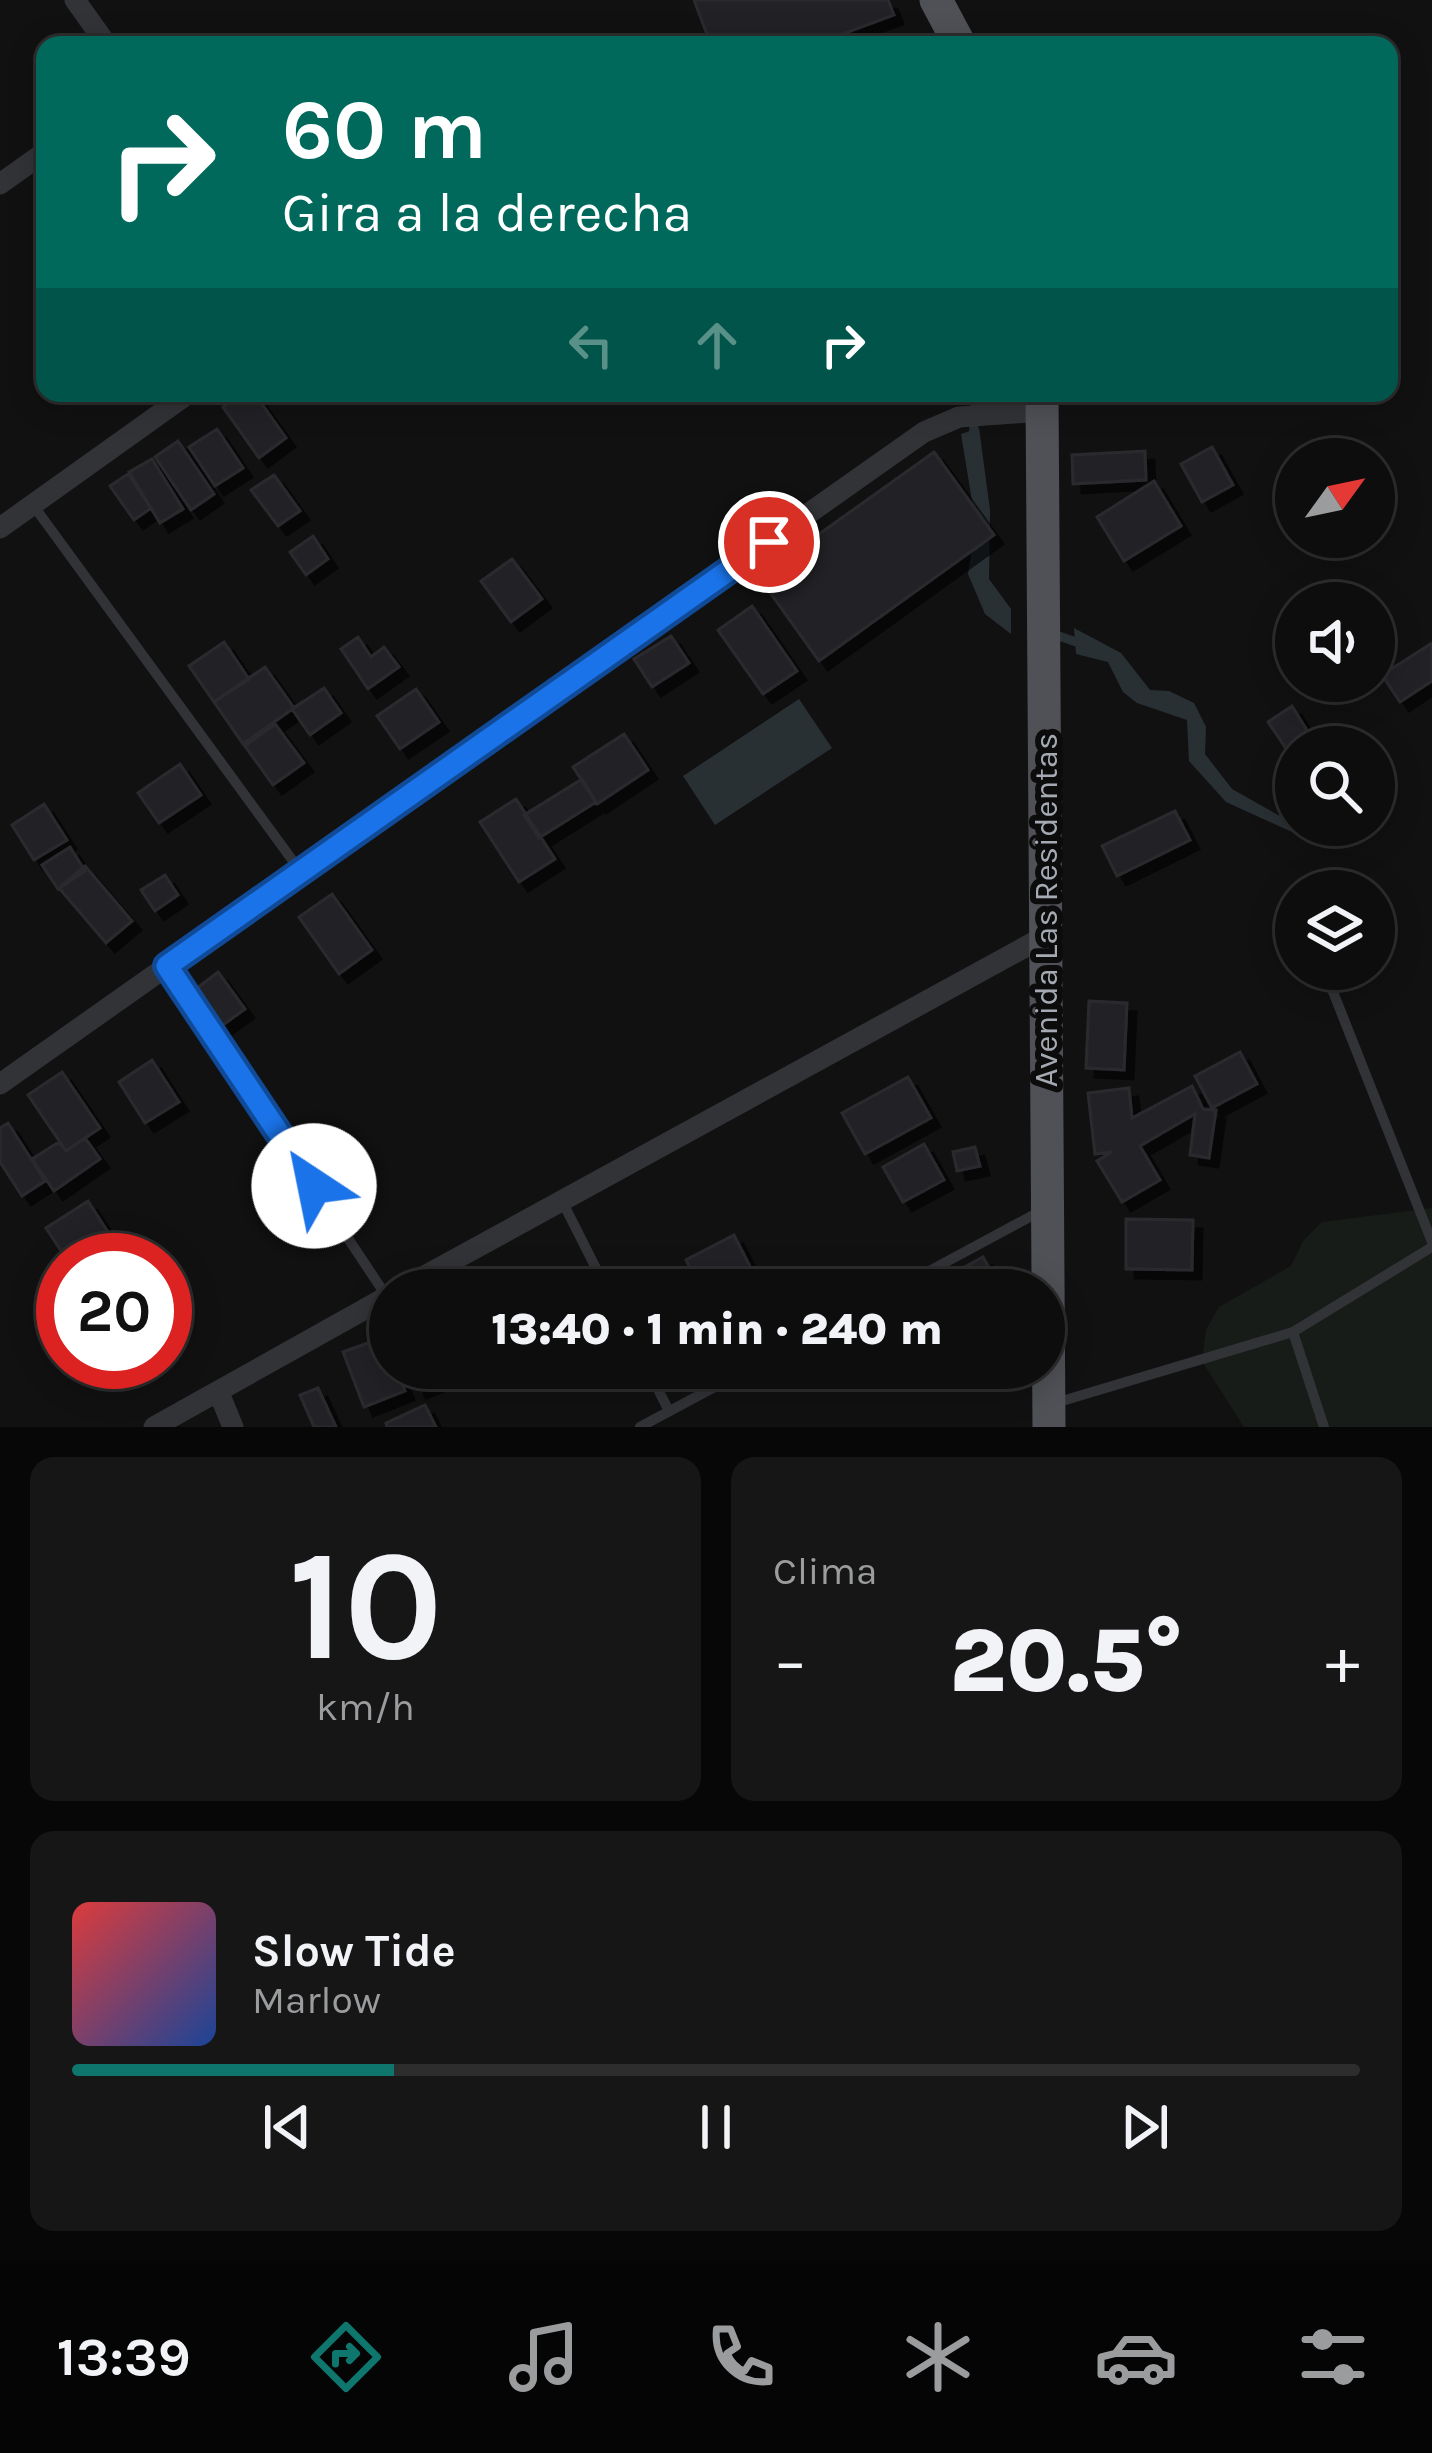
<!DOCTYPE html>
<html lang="es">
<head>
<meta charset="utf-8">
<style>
  :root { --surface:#0d0d0e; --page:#161617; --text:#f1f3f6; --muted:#9a9c9e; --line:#2d2d2e; --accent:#0f766e }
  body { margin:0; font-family:Karla,sans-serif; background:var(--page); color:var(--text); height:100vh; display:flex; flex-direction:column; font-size:45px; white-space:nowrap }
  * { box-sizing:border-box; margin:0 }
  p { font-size:39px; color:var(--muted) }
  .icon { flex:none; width:66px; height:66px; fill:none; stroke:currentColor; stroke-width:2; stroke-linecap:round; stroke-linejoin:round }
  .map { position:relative; height:1427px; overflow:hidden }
  .side { display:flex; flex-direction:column; gap:30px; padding:30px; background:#070708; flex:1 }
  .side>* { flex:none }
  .guide { position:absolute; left:36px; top:36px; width:1362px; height:366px; border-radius:24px; box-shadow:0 6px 30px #0003,0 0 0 3px var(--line); background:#00695c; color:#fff; overflow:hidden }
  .needle { width:78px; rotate:57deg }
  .buttons { position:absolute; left:1275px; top:438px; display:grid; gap:24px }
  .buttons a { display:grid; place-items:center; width:120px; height:120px; border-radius:50%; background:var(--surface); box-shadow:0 6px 30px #0003,0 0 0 3px var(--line); font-size:60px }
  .speed { position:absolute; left:36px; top:1233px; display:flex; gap:24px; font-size:60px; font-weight:700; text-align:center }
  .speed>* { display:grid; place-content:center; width:156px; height:156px; border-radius:50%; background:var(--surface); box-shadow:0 6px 30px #0003,0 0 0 3px var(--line); line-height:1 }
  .speed .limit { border:18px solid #d22; background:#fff; color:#111 }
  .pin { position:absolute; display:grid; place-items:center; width:102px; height:102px; color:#fff; margin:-51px; border:6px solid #fff; border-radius:50%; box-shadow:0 3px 12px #0007 }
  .me { position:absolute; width:132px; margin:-66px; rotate:326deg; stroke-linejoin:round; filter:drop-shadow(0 0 9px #0008) }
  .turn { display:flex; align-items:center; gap:42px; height:252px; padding:0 48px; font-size:54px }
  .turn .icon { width:156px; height:156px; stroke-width:2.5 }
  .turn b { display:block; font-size:84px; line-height:102px }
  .lanes { display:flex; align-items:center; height:114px; padding:0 48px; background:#0003; justify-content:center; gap:60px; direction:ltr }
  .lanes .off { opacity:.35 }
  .big { font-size:90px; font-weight:800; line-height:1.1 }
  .side .card { flex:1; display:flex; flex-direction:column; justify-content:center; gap:18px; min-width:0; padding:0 42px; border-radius:24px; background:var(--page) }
  .side .dial { align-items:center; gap:0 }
  .dial b { font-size:156px; line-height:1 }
  .song { display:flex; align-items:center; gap:36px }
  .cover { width:144px; height:144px; border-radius:18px; background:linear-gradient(135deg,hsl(0 70% 55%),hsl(220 70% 35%)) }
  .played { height:12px; border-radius:6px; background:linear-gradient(90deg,var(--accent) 25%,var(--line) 25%) }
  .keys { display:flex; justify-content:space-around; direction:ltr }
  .heat { display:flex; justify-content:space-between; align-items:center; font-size:66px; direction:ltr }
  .side .tiles { flex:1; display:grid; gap:30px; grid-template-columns:1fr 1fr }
  .card:last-child { grid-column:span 2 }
  .trip { position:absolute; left:369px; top:1269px; width:696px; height:120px; border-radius:60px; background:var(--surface); box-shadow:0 6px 30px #0003,0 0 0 3px var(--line); font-weight:800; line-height:120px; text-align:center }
  .menu { display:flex; height:192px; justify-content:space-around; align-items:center; background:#050506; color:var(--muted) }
  .menu .icon { width:84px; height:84px }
  .menu .active { color:var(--accent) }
  .menu b { font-size:54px; color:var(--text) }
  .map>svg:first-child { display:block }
  .green { fill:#181c18 }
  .water { fill:#293034 }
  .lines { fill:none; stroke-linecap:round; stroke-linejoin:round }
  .stream { stroke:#293034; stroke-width:9 }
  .building { fill:#242426; stroke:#2b2b2e; stroke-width:3; filter:url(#shadow) }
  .service { stroke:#323337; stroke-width:10 }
  .minor { stroke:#323337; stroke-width:21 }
  .primary { stroke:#4f5156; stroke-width:33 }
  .route-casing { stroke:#114b97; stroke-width:30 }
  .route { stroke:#1a73e8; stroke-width:21 }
  .labels { text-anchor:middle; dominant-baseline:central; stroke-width:12; stroke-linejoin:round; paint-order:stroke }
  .street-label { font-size:33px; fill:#a4a9b2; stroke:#0c0c0d }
</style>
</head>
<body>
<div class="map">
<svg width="1432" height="1427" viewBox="0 0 1432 1427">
  <defs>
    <filter id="shadow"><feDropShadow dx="9" dy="9" stdDeviation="0" flood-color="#0009"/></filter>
  </defs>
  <rect width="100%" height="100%" fill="#111112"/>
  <!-- green -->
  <path class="green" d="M1432,1208V1427H1244L1202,1361L1206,1330L1219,1307L1291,1266L1303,1241L1322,1222Z"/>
  <!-- water -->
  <path class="water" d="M979,428L990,510L989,579L1011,609V634L985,614L968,574L976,525L961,434Z
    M1074,628L1121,653L1150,690L1169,691L1194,703L1206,727L1205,754L1232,789L1296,825H1350L1303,837L1226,802L1189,761L1187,720L1137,703L1123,692L1108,662L1076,654Z
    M799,699L832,748L715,825L683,776Z"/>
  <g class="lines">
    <!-- stream -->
    <path class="stream" d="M973,440L976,393
      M1050,633L1085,645"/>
  </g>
  <!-- building -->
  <path class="building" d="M694,0H888L894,15L813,45H711Z
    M243,393H254L286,438L259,458L223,407Z
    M217,429L243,468L215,486L189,447Z
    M178,441L214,494L191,510L155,457Z
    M1212,447L1233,485L1202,502L1181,464Z
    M1145,451L1146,480L1073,484L1072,455Z
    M934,452L994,535L819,661L759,577Z
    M152,459L183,509L160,523L129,472Z
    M128,474L151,508L134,520L110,486Z
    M274,475L300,511L278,526L251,490Z
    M1154,481L1181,526L1124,561L1097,517Z
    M313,536L328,559L306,575L290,552Z
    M512,559L542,599L511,622L481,581Z
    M752,606L797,671L763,694L718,630Z
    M671,636L689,663L652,687L634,659Z
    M358,637L371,657L384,647L399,667L368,689L341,649Z
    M224,642L249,679L214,702L189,666Z
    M1432,643V681L1400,702L1382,675Z
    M265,667L294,708L243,744L214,702Z
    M324,688L341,713L310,735L292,709Z
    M416,689L439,722L400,749L377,716Z
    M1292,706L1310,735L1287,750L1268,722Z
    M275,724L304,763L273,785L245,746Z
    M624,734L648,770L597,804L573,767Z
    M180,764L201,795L159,823L138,793Z
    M582,779L596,802L539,838L524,815Z
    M516,799L555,859L519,882L480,822Z
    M44,804L67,840L34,860L12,825Z
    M1175,811L1190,840L1117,876L1102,846Z
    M70,847L85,871L58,889L42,865Z
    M85,866L132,921L106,943L59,888Z
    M165,875L178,895L155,911L141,890Z
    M332,894L372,950L339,974L299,917Z
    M218,972L245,1009L219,1028L193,991Z
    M1089,1001L1127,1003L1124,1070L1086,1068Z
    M1240,1052L1257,1084L1212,1108L1195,1076Z
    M152,1060L179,1102L145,1123L119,1082Z
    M62,1072L100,1128L66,1151L28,1095Z
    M908,1077L931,1118L865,1154L842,1113Z
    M1192,1086L1203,1109L1216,1110L1209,1158L1190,1155L1195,1114L1140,1146L1160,1180L1122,1202L1097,1161L1112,1152L1095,1154L1088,1093L1129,1088L1132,1118Z
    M8,1123L45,1181L22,1196L0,1162V1128Z
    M85,1138L100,1159L54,1191L32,1159L59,1142L66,1151Z
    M924,1144L944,1180L903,1202L883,1167Z
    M975,1147L980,1166L957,1171L953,1152Z
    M88,1201L126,1260H67L46,1228Z
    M1126,1219L1193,1220L1192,1270L1126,1269Z
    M734,1235L762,1290H702L686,1260Z
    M983,1257L993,1275L966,1290H951L944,1278Z
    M384,1337L390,1368H396L405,1391L364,1407L343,1352Z
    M409,1368H452L455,1374L417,1389Z
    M318,1388L336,1427H314L300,1395Z
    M425,1405L436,1427H387L386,1423Z"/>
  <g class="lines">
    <!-- service -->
    <path class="service" d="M33,505L301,872
      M1294,894L1296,898
      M167,966L387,1297
      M1324,969L1432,1242
      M562,1201L607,1290
      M894,1290L1039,1212
      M1293,1332L1324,1427
      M647,1368L669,1411
      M1052,1404L1293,1332L1432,1247
      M640,1427L750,1368"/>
    <!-- minor -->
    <path class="minor" d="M75,0L107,45
      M0,184L45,152
      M0,528L189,393
      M0,1084L924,432L959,417L1043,411
      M399,1290L1047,935
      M219,1393L233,1427
      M154,1427L390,1295"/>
    <!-- primary -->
    <path class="primary" d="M936,0L960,45
      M1042,393L1049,1427"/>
  </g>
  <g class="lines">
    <!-- route casing -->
    <g class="route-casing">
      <path id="route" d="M314,1186L167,966L769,542"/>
    </g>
    <!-- route -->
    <use href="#route" class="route"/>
  </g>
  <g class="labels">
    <!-- street labels -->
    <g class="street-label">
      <text transform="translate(1046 910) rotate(-90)">Avenida Las Residentas</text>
    </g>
  </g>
</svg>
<div class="buttons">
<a><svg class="needle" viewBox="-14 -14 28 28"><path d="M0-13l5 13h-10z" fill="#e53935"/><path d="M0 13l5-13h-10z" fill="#9a9c9e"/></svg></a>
<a><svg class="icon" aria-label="sound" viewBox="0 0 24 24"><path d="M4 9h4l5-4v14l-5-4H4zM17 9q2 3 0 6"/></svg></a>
<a><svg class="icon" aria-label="search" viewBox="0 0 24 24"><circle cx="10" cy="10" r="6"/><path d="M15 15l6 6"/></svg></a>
<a><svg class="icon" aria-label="layers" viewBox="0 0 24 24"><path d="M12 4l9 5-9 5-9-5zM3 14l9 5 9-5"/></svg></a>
</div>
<div class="speed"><div class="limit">20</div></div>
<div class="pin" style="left:769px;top:542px;background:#d93025"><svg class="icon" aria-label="arrive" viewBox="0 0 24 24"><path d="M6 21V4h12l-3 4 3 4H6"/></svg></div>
<svg class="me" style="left:314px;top:1186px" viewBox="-20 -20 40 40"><circle r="19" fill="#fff"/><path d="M0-13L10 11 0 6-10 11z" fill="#1a73e8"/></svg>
<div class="trip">13:40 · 1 min · 240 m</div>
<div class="guide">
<div class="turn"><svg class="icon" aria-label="right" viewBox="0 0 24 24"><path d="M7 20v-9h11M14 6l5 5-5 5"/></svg><div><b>60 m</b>Gira a la derecha</div></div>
<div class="lanes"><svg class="icon off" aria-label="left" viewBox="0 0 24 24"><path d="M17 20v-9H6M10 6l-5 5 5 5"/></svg><svg class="icon off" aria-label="ahead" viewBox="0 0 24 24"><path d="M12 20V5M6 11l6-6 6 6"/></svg><svg class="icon" aria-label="right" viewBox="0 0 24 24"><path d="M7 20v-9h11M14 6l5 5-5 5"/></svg></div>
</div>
</div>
<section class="side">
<div class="tiles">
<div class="card dial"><b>10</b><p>km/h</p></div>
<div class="card"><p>Clima</p>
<div class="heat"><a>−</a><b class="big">20.5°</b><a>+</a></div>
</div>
<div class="card">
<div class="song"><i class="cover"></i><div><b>Slow Tide</b><p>Marlow</p></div></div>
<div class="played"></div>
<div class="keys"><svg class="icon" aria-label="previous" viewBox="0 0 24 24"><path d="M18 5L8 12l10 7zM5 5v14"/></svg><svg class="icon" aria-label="pause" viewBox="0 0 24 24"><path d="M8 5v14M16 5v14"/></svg><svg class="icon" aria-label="next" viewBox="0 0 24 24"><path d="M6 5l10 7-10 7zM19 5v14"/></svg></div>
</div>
</div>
</section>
<nav class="menu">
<b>13:39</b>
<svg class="icon active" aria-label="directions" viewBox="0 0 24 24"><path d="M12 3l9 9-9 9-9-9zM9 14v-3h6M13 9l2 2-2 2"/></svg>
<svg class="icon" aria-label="music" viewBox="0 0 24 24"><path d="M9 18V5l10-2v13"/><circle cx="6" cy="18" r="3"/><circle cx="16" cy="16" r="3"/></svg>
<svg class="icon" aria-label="phone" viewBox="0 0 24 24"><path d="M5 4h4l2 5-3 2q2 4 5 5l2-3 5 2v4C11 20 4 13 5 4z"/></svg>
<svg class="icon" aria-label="climate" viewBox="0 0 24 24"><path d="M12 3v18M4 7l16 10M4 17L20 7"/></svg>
<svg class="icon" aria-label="car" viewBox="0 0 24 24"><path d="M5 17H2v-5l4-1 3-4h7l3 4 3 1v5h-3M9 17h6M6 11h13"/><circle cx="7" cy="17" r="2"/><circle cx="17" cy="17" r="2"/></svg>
<svg class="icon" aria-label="filters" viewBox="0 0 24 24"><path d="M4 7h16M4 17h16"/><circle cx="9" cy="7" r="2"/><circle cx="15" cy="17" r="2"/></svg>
</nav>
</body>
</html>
